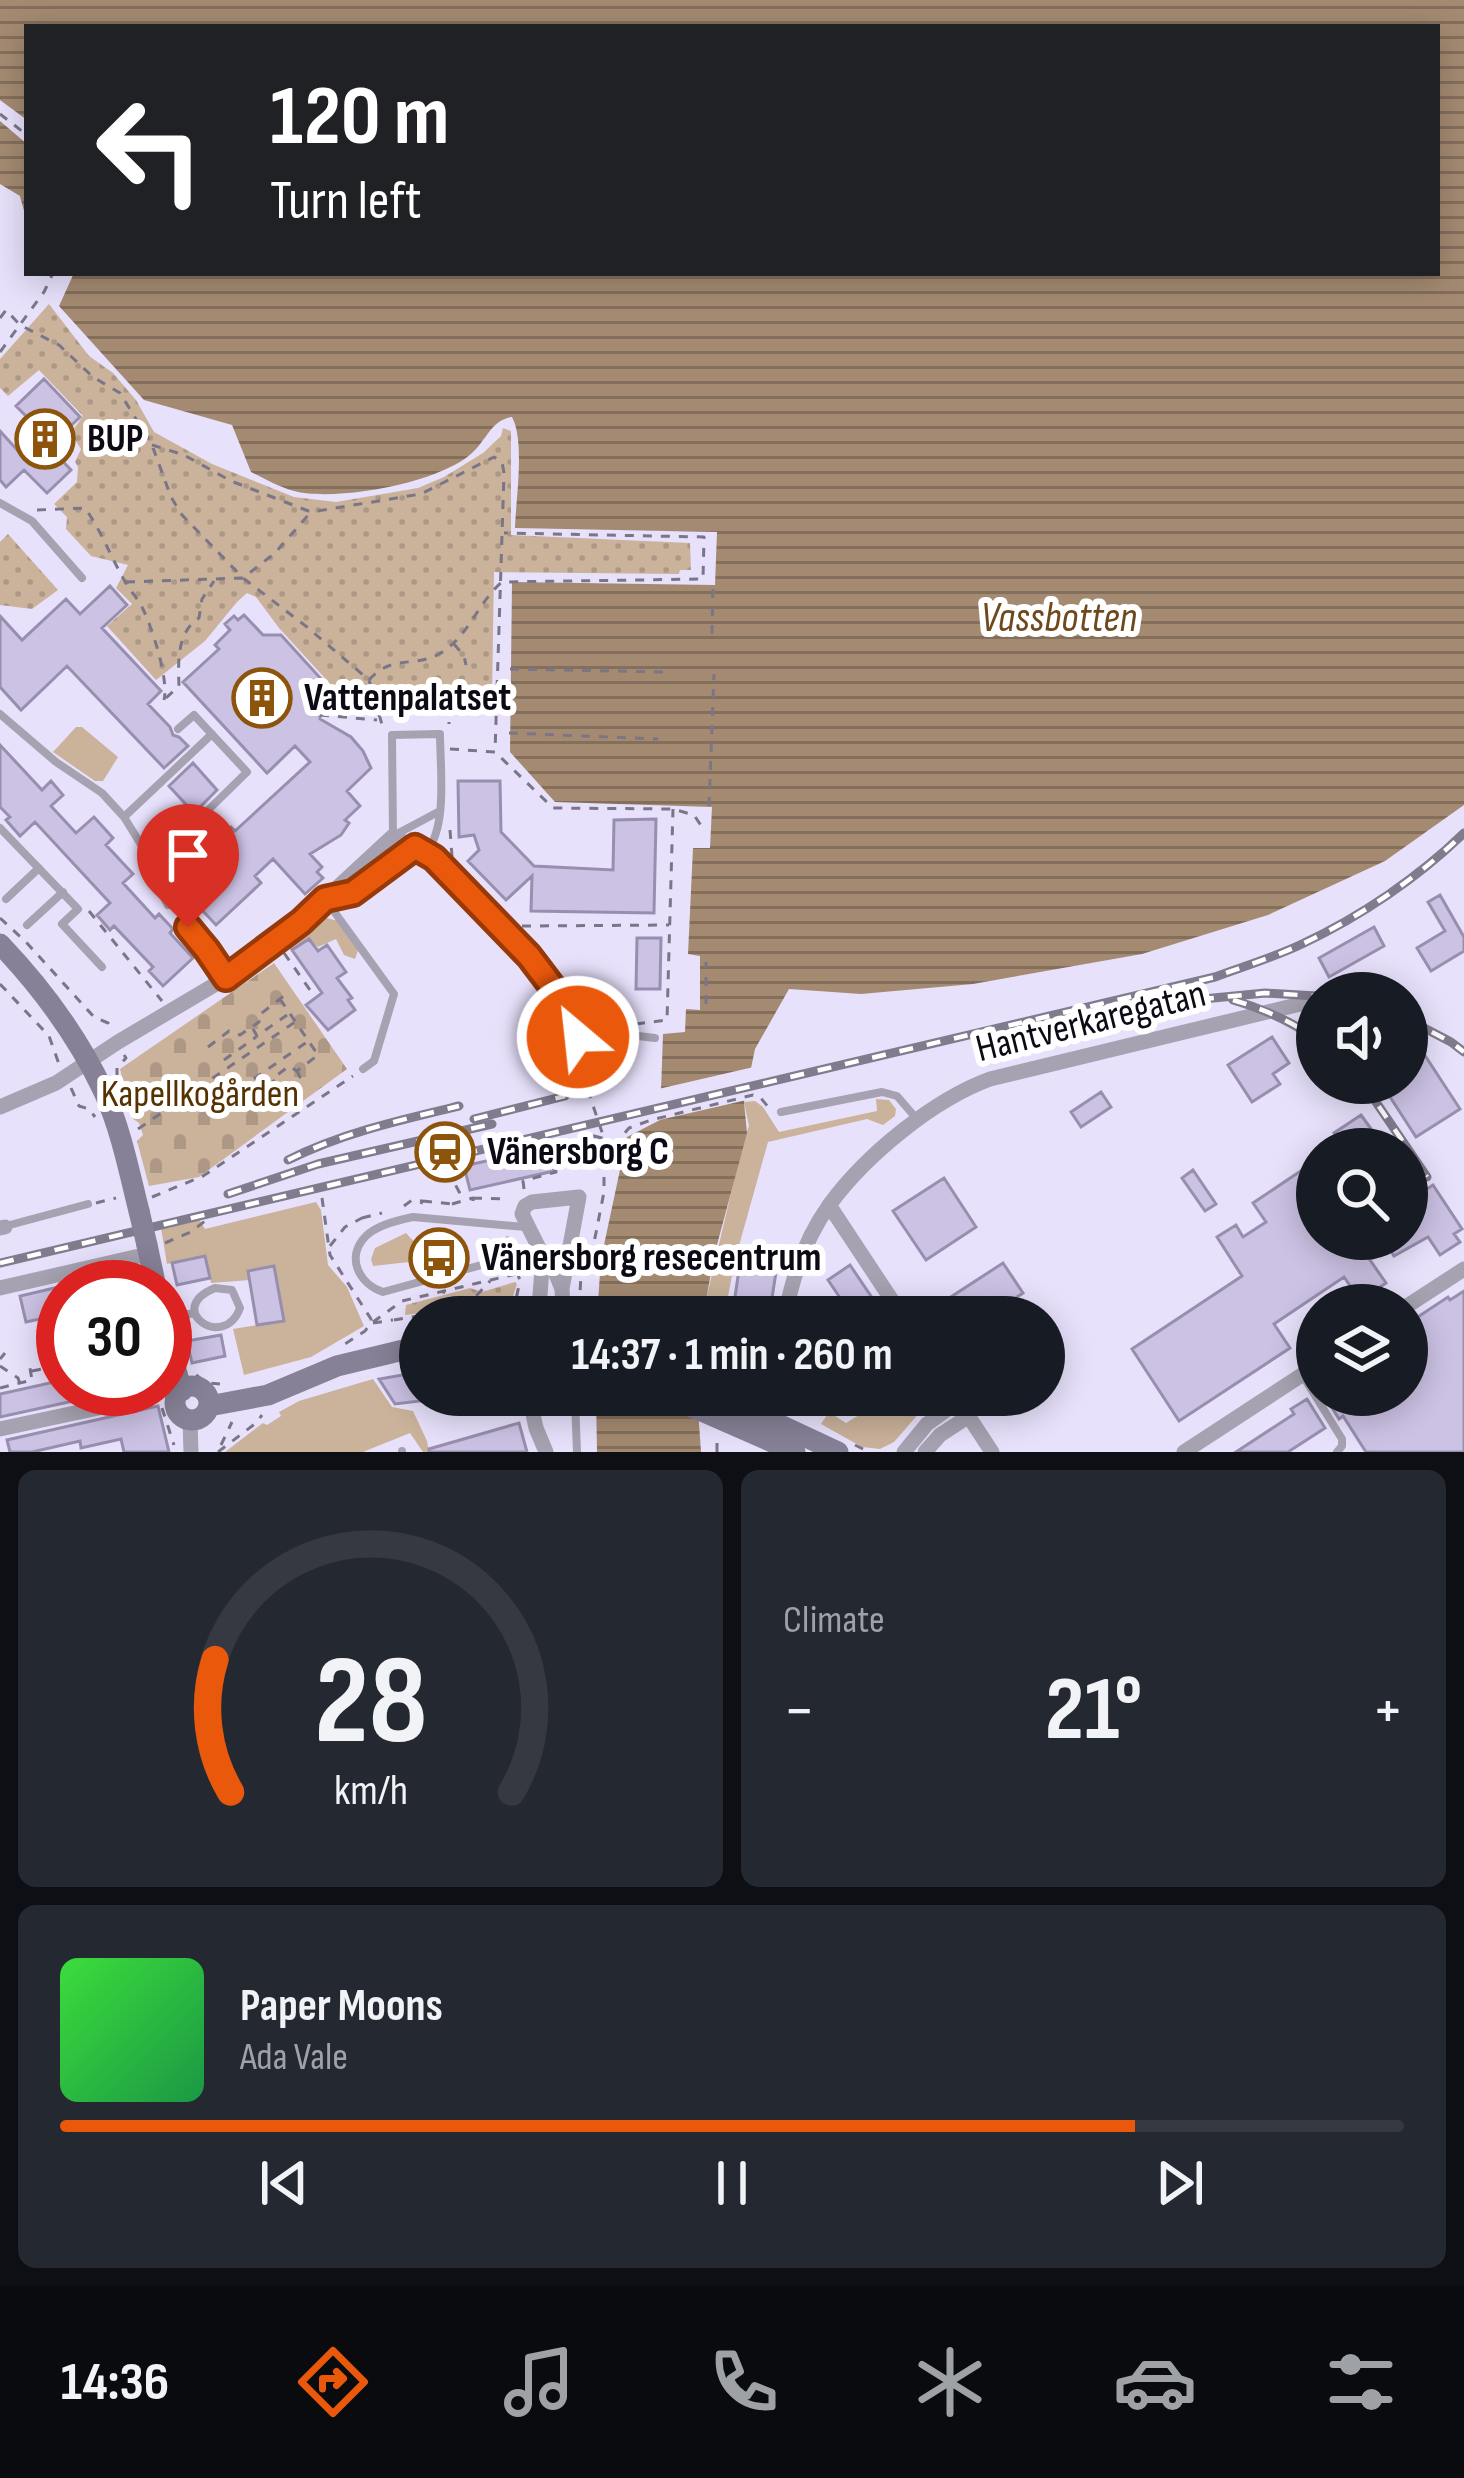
<!DOCTYPE html>
<html lang="en">
<head>
<meta charset="utf-8">
<style>
  :root { --surface:#171b24; --page:#242831; --text:#f1f3f6; --muted:#9ea1a6; --line:#363941; --accent:#ea580c }
  body { margin:0; font-family:"Sofia Sans Condensed",sans-serif; background:var(--page); color:var(--text); height:100vh; display:flex; flex-direction:column; font-size:45px; white-space:nowrap }
  * { box-sizing:border-box; margin:0 }
  p { font-size:39px; color:var(--muted) }
  .icon { flex:none; width:66px; height:66px; fill:none; stroke:currentColor; stroke-width:2; stroke-linecap:round; stroke-linejoin:round }
  .map { position:relative; height:1452px; overflow:hidden }
  .sheet { display:flex; flex-direction:column; gap:18px; padding:18px; background:#0d0f14; flex:1 }
  .sheet>* { flex:none }
  .banner { position:absolute; left:24px; top:24px; width:1416px; height:252px; border-radius:0px; box-shadow:0 6px 30px #0003; background:#202124; color:#fff; overflow:hidden }
  .tools { position:absolute; left:1296px; top:972px; display:grid; gap:24px }
  .tools a { display:grid; place-items:center; width:132px; height:132px; border-radius:50%; background:var(--surface); box-shadow:0 6px 30px #0003; font-size:60px }
  .speed { position:absolute; left:36px; top:1260px; display:flex; gap:24px; font-size:60px; font-weight:700; text-align:center }
  .speed>* { display:grid; place-content:center; width:156px; height:156px; border-radius:50%; background:var(--surface); box-shadow:0 6px 30px #0003; line-height:1 }
  .speed .limit { border:18px solid #d22; background:#fff; color:#111 }
  .pin { position:absolute; display:grid; place-items:center; width:102px; height:102px; color:#fff; margin:-123px -51px; border-radius:50% 50% 50% 0; rotate:-45deg; box-shadow:0 0 12px #0007 }
  .pin .icon { rotate:45deg }
  .me { position:absolute; width:132px; margin:-66px; rotate:332deg; stroke-linejoin:round; filter:drop-shadow(0 0 9px #0008) }
  .turn { display:flex; align-items:center; gap:42px; height:252px; padding:0 48px; font-size:54px }
  .turn .icon { width:156px; height:156px; stroke-width:2.5 }
  .turn b { display:block; font-size:84px; line-height:102px }
  .big { font-size:90px; font-weight:700; line-height:1.1 }
  .sheet .card { flex:1; display:flex; flex-direction:column; justify-content:center; gap:18px; min-width:0; padding:0 42px; border-radius:18px; background:var(--page) }
  .sheet .dial { align-items:center; gap:0 }
  .dial svg { height:312px; overflow:visible; fill:none; stroke:var(--line); stroke-width:7; stroke-linecap:round; text-anchor:middle }
  .dial text { fill:var(--text); stroke:none }
  .song { display:flex; align-items:center; gap:36px }
  .cover { width:144px; height:144px; border-radius:18px; background:linear-gradient(135deg,hsl(120 70% 55%),hsl(140 70% 35%)) }
  .played { height:12px; border-radius:6px; background:linear-gradient(90deg,var(--accent) 80%,var(--line) 80%) }
  .keys { display:flex; justify-content:space-around; direction:ltr }
  .heat { display:flex; justify-content:space-between; align-items:center; font-size:66px; direction:ltr }
  .sheet .tiles { flex:1; display:grid; gap:18px; grid-template-columns:1fr 1fr }
  .card:last-child { grid-column:span 2 }
  .trip { position:absolute; left:399px; top:1296px; width:666px; height:120px; border-radius:60px; background:var(--surface); box-shadow:0 6px 30px #0003; font-weight:700; line-height:120px; text-align:center }
  .menu { display:flex; height:192px; justify-content:space-around; align-items:center; background:#090b0e; color:var(--muted) }
  .menu .icon { width:84px; height:84px }
  .menu .active { color:var(--accent) }
  .menu b { font-size:54px; color:var(--text) }
  .map>svg:first-child { display:block }
  .green { fill:#cab29b }
  .cemetery { fill:url(#cemetery-stones) }
  .park { fill:url(#park-dots) }
  .water { fill:url(#water-rules) }
  .pier { fill:#e8e1fc }
  .building { fill:#ccc2e4; stroke:#988faf; stroke-width:3 }
  .lines { fill:none; stroke-linecap:round; stroke-linejoin:round }
  .path { stroke:#7b7588; stroke-width:3; stroke-dasharray:9 9; stroke-linecap:butt }
  .service { stroke:#a6a2b1; stroke-width:8 }
  .minor { stroke:#a6a2b1; stroke-width:15 }
  .secondary { stroke:#878197; stroke-width:21 }
  .rail-casing { stroke:#817b8e; stroke-width:9 }
  .rail { stroke:#fff; stroke-width:4.5; stroke-dasharray:14; stroke-linecap:butt }
  .secondary-bridge { stroke:#878197; stroke-width:21 }
  .route-casing { stroke:#983908; stroke-width:30 }
  .route { stroke:#ea580c; stroke-width:21 }
  .labels { text-anchor:middle; dominant-baseline:central; stroke-width:12; stroke-linejoin:round; paint-order:stroke }
  .poi-label { font-size:39px; font-weight:bold; fill:#0e0a15; stroke:#fff; text-anchor:start }
  .street-label { font-size:39px; fill:#0e0a15; stroke:#fff }
  .park-label { font-size:39px; fill:#563102; stroke:#fff }
  .water-label { font-size:42px; font-style:italic; fill:#6f481e; stroke:#fff }
</style>
</head>
<body>
<div class="map">
<svg width="1464" height="1452" viewBox="0 0 1464 1452">
  <defs>
    <pattern id="cemetery-stones" width="16" height="16" patternUnits="userSpaceOnUse" patternTransform="scale(3)"><rect width="16" height="16" fill="#cab29b"/><path d="M2 7V4a2 2 0 0 1 4 0v3zM10 15v-3a2 2 0 0 1 4 0v3z" fill="#ac9885"/></pattern>
    <pattern id="park-dots" width="8" height="8" patternUnits="userSpaceOnUse" patternTransform="scale(3)"><rect width="8" height="8" fill="#cab29b"/><path d="M2 2h.1M6 6h.1" fill="none" stroke="#ac9885" stroke-width="1.8" stroke-linecap="round"/></pattern>
    <pattern id="water-rules" width="6" height="5" patternUnits="userSpaceOnUse" patternTransform="scale(3)"><rect width="6" height="5" fill="#a48a71"/><path d="M0 2.5h6" fill="none" stroke="#846f5c"/></pattern>
  </defs>
  <rect width="100%" height="100%" fill="#e8e1fc"/>
  <!-- green -->
  <path class="green" d="M76,727H82L118,757L103,781H95L53,752Z
    M323,917L338,921L358,950L355,959L344,955L336,939L318,947L308,939L292,950L287,948L289,941L313,921L318,922Z
    M876,1099L889,1100L896,1109L895,1116L883,1125L867,1119L768,1142L735,1260L724,1317H702L743,1142L749,1126L744,1102L755,1101L763,1107L779,1132L877,1111Z
    M316,1202L321,1210L328,1265L347,1287L364,1326L311,1357L244,1375L233,1329L283,1321L274,1267L249,1271L250,1280L211,1283L205,1256L167,1264L161,1228L199,1219L205,1229Z
    M406,1233L418,1246L447,1244L450,1245V1250L418,1255L409,1262L373,1266L371,1259L375,1248Z
    M373,1379L392,1407L413,1411L427,1441L429,1452H423L410,1433L363,1452H225L263,1423L267,1425L281,1416L279,1412L299,1401Z
    M892,1395L934,1396L894,1442L880,1449L862,1447L821,1424L829,1412L846,1423Z"/>
  <!-- cemetery -->
  <path class="cemetery" d="M274,963L347,1069L199,1177L149,1186L137,1141L143,1135L139,1123L133,1119L120,1069Z"/>
  <!-- park -->
  <path class="park" d="M49,304L89,356L113,373L136,400L154,432L212,464L294,497L336,502L418,488L444,477L483,453L501,436L503,428L511,431V535L690,543L691,570H680L679,574L494,572L492,694L378,701L333,687L279,628L256,597L247,593L237,602L205,641L156,680L107,626L132,604L116,588L128,565L91,556L66,529L67,517L54,504L77,482L78,467L75,462L81,449L71,433L83,416L39,370L8,396L0,388V359Z
    M8,534L58,590L32,609L0,605V542Z
    M515,1282L517,1284L513,1296L454,1309L405,1315L406,1305L470,1288L482,1292Z"/>
  <!-- water -->
  <path class="water" d="M0,0H1464V805L1385,861L1268,915L1142,954L973,984L861,994L789,989L755,1049L744,1102L747,1133L714,1256L703,1317H597L601,1259L627,1137L660,1120L663,1034L685,1032L686,1009L700,1010V956L688,954L693,848H710L712,807L555,802L510,752L512,582L715,585L717,532L515,528C516,498 525,441 512,417C491,420 487,440 472,453C440,483 336,502 294,491C279,487 264,478 251,472L232,425L144,400L59,306L74,273H1437V27H27V120L0,100Z
    M0,121L27,144V222L20,196L0,184Z
    M596,1395H697L701,1452H597Z"/>
  <!-- pier -->
  <path class="pier" d="M758,1066L751,1099L642,1124L654,1117V1090Z"/>
  <!-- building -->
  <path class="building" d="M44,379L80,417L49,447L71,470L47,493L24,470L6,487L0,480V431L19,452L41,431L16,406Z
    M110,586L127,605L102,628L161,691L148,704L170,727L173,735L179,737L188,746L164,768L67,666L21,710L0,687V616L22,640L66,599L80,614Z
    M244,615L263,635H281L333,692L320,703V719L351,737L363,751L371,768L347,791L360,806L345,820L349,823L341,835L310,854L322,867L317,872L323,878L305,894L273,859L255,876L261,883L216,925L174,880L231,827L235,831L310,762L295,746L267,773L183,682L219,649L215,645L230,630L225,624L234,616L238,620Z
    M0,745L42,790L51,781L63,795L51,806L76,833L94,817L113,838L106,845L133,874L123,883L155,918L159,914L173,929L170,933L193,958L163,986L149,971L153,967L114,926L110,930L97,915L110,903L35,822L20,836L6,820L10,817L0,807Z
    M193,763L217,790L194,813L169,786Z
    M458,781H500L501,832L534,866L613,870L614,820L656,819L654,913L531,911L532,876L506,900L468,861L479,850L474,835L459,837Z
    M1440,895L1464,937V951L1431,971L1417,948L1445,931L1428,902Z
    M1374,927L1384,946L1329,977L1319,958Z
    M637,938H661L660,989H636Z
    M309,939L318,951L327,945L346,972L337,978L352,998L348,1000L355,1010L328,1030L306,1005L322,993L292,950Z
    M1407,1028L1460,1109L1416,1137L1381,1083H1407Z
    M1272,1037L1289,1063L1273,1074L1280,1084L1252,1102L1228,1065Z
    M1101,1092L1111,1107L1081,1127L1071,1112Z
    M1361,1115L1382,1144L1375,1149H1345L1334,1133Z
    M549,1147L554,1171L470,1190L464,1166Z
    M1317,1160V1239H1407V1181L1418,1175L1427,1189L1433,1185L1462,1229L1454,1234L1460,1242L1440,1255L1428,1237L1394,1256L1389,1248L1370,1260L1386,1283L1360,1300L1344,1277L1274,1324L1290,1348L1179,1421L1132,1349L1242,1276L1217,1237L1236,1225L1243,1237L1266,1222L1253,1203Z
    M1193,1170L1216,1204L1205,1211L1182,1178Z
    M944,1178L976,1227L926,1260L893,1211Z
    M205,1256L210,1278L177,1285L172,1263Z
    M740,1263L777,1266L769,1317H732Z
    M1003,1263L1023,1293L987,1317H944L937,1306Z
    M850,1265L877,1305L859,1317H853L828,1280Z
    M274,1266L284,1321L257,1325L248,1271Z
    M130,1271L133,1287H80V1282Z
    M63,1286V1314L26,1322L20,1296Z
    M1464,1291V1452H1366L1343,1416L1339,1419L1324,1395H1407V1324L1448,1297L1450,1300Z
    M221,1335L225,1356L192,1363L187,1341Z
    M420,1372V1401L395,1404L379,1379Z
    M63,1380V1389H119V1391L0,1417V1394Z
    M1307,1399L1325,1428L1288,1452H1236L1294,1414L1291,1409Z
    M158,1406L169,1452H124L121,1439L81,1448L80,1441L32,1452H10L7,1440Z
    M519,1423L527,1452H429V1449Z"/>
  <g class="lines">
    <!-- path -->
    <path class="path" d="M0,114L27,135
      M0,318L6,310L20,325L59,345L93,377L120,393L152,445L171,497L182,515L243,578L307,627L369,680L383,728
      M0,352L44,292L53,273
      M152,445L184,455L231,481L311,512L421,494L494,457L502,462L504,473L495,752
      M37,510L85,508C102,532 111,558 126,583C131,592 138,599 142,607C152,627 169,679 164,700
      M126,582L243,578L275,553L310,513
      M712,634L713,585
      M454,644L464,656L466,665
      M510,669L665,672
      M369,680C392,654 414,668 439,654C468,638 478,602 502,582L703,579L704,537L504,533
      M166,698L179,686C178,661 177,632 199,618L202,599L214,581
      M377,705L449,704V724
      M320,715L377,720
      M509,733L658,739
      M450,749L495,752L553,808L673,809L694,815L702,827
      M709,806L714,674
      M450,830L452,856
      M89,911L162,1001
      M0,918L26,942L94,1017L108,1023L112,1030
      M522,926L669,925
      M284,953L310,990
      M0,984L49,1036L59,1064
      M280,999L318,1055L297,1071L289,1066L272,1079L281,1091L300,1077L297,1071
      M706,1004V962
      M636,1024L667,1020L673,809
      M253,1029L257,1036L287,1015
      M208,1047L229,1031L240,1035L259,1022L258,1016L285,995
      M224,1060L256,1037
      M117,1077V1068L126,1058L124,1055
      M71,1088L79,1106L89,1109L95,1117
      M239,1089L307,1042
      M138,1129L295,1022
      M594,1136L617,1142L629,1128L651,1120L753,1095L760,1097L769,1108
      M553,1146L594,1136L598,1155
      M556,1163L614,1157L619,1142
      M451,1168L455,1184L464,1201
      M524,1189L523,1181L556,1172L551,1145
      M152,1197L203,1176L353,1076
      M322,1198L330,1255L371,1319V1323L365,1331L345,1344
      M473,1198L504,1199
      M423,1201L452,1204
      M96,1203L116,1198
      M452,1204L473,1198V1201
      M404,1206L412,1200L422,1201L421,1204
      M362,1218L382,1213
      M501,1239L509,1238
      M165,1243L191,1232L210,1217
      M330,1246L345,1227L362,1218V1220
      M493,1306L495,1317
      M579,1308L581,1276L591,1258L604,1192V1138L580,1067
      M464,1309L490,1281
      M439,1311L444,1291
      M394,1320L516,1299L520,1281L516,1268
      M373,1322L402,1301L516,1274
      M373,1323L393,1320
      M0,1359L5,1353
      M0,1366L18,1378L20,1384
      M32,1371L58,1366
      M196,1375L207,1383L220,1384
      M0,1388L32,1380L29,1362
      M639,1395L648,1399
      M162,1408L174,1445
      M221,1445L232,1422
      M855,1445L869,1452
      M218,1452L256,1423L262,1415
      M717,1452V1436"/>
    <!-- service -->
    <path class="service" d="M0,503L32,521L82,578
      M0,714L56,762L102,793L124,817L153,864L160,890L168,905
      M124,817L212,734
      M0,828L78,909L62,924L102,967
      M426,852C448,827 440,767 440,734L392,735L393,836L440,811
      M153,864L247,772L194,715L178,729
      M6,899L39,868
      M27,925L63,892
      M187,927L207,949L226,978
      M580,1037L630,1035L655,1038
      M363,1069L374,1061L394,994L325,899L353,893L413,848
      M781,1112L882,1092L897,1096L916,1118
      M6,1226L88,1204
      M525,1227L413,1217C398,1220 377,1225 366,1236C345,1257 359,1284 383,1292L507,1258L541,1256
      M215,1288L232,1290L240,1308C224,1352 163,1309 215,1288Z
      M165,1319L194,1313
      M1303,1376L1342,1439V1446L1337,1452
      M575,1400L577,1452
      M402,1451V1452"/>
    <!-- minor -->
    <path class="minor" d="M0,1107L56,1083L118,1042L226,978L300,922L393,836L433,858L529,956L576,1018L579,1054
      M829,1205L903,1317
      M0,1228L5,1227
      M0,1288L148,1254
      M562,1289L579,1197L532,1202L525,1206L522,1214L543,1256L551,1262L562,1289L563,1306L566,1317
      M1407,1306L1464,1269
      M539,1308L543,1256
      M785,1317C792,1278 806,1237 830,1204C866,1155 933,1100 990,1079L1317,1000
      M529,1395L536,1428L546,1452
      M956,1397L992,1452
      M190,1420L191,1452
      M0,1429L150,1397
      M904,1452L927,1424L959,1401
      M925,1452L940,1435L969,1416
      M1184,1452L1317,1365"/>
    <!-- secondary -->
    <path class="secondary" d="M0,944C41,987 79,1039 104,1092C121,1130 129,1171 139,1211
      M147,1245L156,1287
      M523,1317C536,1304 552,1305 565,1317
      M165,1332L182,1391
      M175 1403a17 17 0 1 1 34 0a17 17 0 1 1-34 0Z
      M665,1395L795,1452
      M716,1395L838,1452
      M209,1406L268,1395L337,1366L420,1346"/>
    <!-- rail casing -->
    <g class="rail-casing">
      <path id="rail" d="M1233,1000C1263,1009 1292,1021 1317,1040
        M1172,1002L1265,993L1317,996
        M1407,1019L1451,1042L1464,1052
        M1363,1083L1427,1177
        M474,1119L565,1096
        M288,1160C342,1133 400,1120 459,1106
        M228,1194L318,1164L492,1124
        M0,1263L1215,977C1244,966 1275,957 1302,944C1360,917 1419,877 1464,833"/>
    </g>
    <!-- rail -->
    <use href="#rail" class="rail"/>
    <!-- secondary-bridge -->
    <path class="secondary-bridge" d="M139,1211L147,1245"/>
  </g>
  <g class="lines">
    <!-- route casing -->
    <g class="route-casing">
      <path id="route" d="M188,927L207,950L226,978L301,922L325,899L353,893L415,847L434,858L529,956L576,1018L578,1037"/>
    </g>
    <!-- route -->
    <use href="#route" class="route"/>
  </g>
  <!-- icons -->
  <defs>
    <g id="building-ring" transform="scale(3)"><circle r="9.5" fill="#fff" stroke="#8d540b" stroke-width="1.5"/><path d="M-4-6H4V6H1V3H-1V6H-4ZM-2.5-4.3h1.7v1.8h-1.7ZM.8-4.3h1.7v1.8H.8ZM-2.5-1h1.7V.8h-1.7ZM.8-1h1.7V.8H.8Z" fill="#8d540b"/></g>
    <g id="station-ring" transform="scale(3)"><circle r="9.5" fill="#fff" stroke="#8d540b" stroke-width="1.5"/><path d="M-3-6H3Q5-6 5-4V2Q5 4 3 4L4.5 6H3L1.5 4h-3L-3 6H-4.5L-3 4Q-5 4-5 2V-4Q-5-6-3-6ZM-3.5-4v3h7v-3ZM-3.5 1v1.5H-2V1ZM2 1v1.5H3.5V1Z" fill="#8d540b"/></g>
    <g id="bus-ring" transform="scale(3)"><circle r="9.5" fill="#fff" stroke="#8d540b" stroke-width="1.5"/><path d="M-5-6H5V4H4V6H2V4H-2V6H-4V4H-5ZM-3.5-4V0h7V-4ZM-3.5 1.2v1.5H-2V1.2ZM2 1.2v1.5H3.5V1.2Z" fill="#8d540b"/></g>
  </defs>
  <g fill-rule="evenodd">
    <use href="#building-ring" x="45" y="439"/>
    <use href="#building-ring" x="262" y="698"/>
    <use href="#station-ring" x="445" y="1152"/>
    <use href="#bus-ring" x="439" y="1258"/>
  </g>
  <g class="labels">
    <!-- poi labels -->
    <g class="poi-label">
      <text x="87" y="439">BUP</text>
      <text x="304" y="698">Vattenpalatset</text>
      <text x="487" y="1152">Vänersborg C</text>
      <text x="481" y="1258">Vänersborg resecentrum</text>
    </g>
    <!-- street labels -->
    <g class="street-label">
      <text transform="translate(1091 1022) rotate(-14)">Hantverkaregatan</text>
    </g>
    <!-- park labels -->
    <g class="park-label">
      <text x="200" y="1094">Kapellkogården</text>
    </g>
    <!-- water labels -->
    <g class="water-label">
      <text x="1059" y="618">Vassbotten</text>
    </g>
  </g>
</svg>
<div class="tools">
<a><svg class="icon" aria-label="sound" viewBox="0 0 24 24"><path d="M4 9h4l5-4v14l-5-4H4zM17 9q2 3 0 6"/></svg></a>
<a><svg class="icon" aria-label="search" viewBox="0 0 24 24"><circle cx="10" cy="10" r="6"/><path d="M15 15l6 6"/></svg></a>
<a><svg class="icon" aria-label="layers" viewBox="0 0 24 24"><path d="M12 4l9 5-9 5-9-5zM3 14l9 5 9-5"/></svg></a>
</div>
<div class="speed"><div class="limit">30</div></div>
<div class="pin" style="left:188px;top:927px;background:#d93025"><svg class="icon" aria-label="arrive" viewBox="0 0 24 24"><path d="M6 21V4h12l-3 4 3 4H6"/></svg></div>
<svg class="me" style="left:578px;top:1037px" viewBox="-20 -20 40 40"><circle r="17" fill="#ea580c" stroke="#fff" stroke-width="3"/><path d="M0-11L8 9 0 5-8 9z" fill="#fff"/></svg>
<div class="trip">14:37 · 1 min · 260 m</div>
<div class="banner">
<div class="turn"><svg class="icon" aria-label="left" viewBox="0 0 24 24"><path d="M17 20v-9H6M10 6l-5 5 5 5"/></svg><div><b>120 m</b>Turn left</div></div>
</div>
</div>
<section class="sheet">
<div class="tiles">
<div class="card dial"><svg viewBox="0 0 100 80">
<path d="M14 69A42 42 0 1 1 86 69"/>
<path d="M14 69A42 42 0 0 1 10 35" stroke="#ea580c"/>
<text x="50" y="56" font-size="32" font-weight="700">28</text>
<text x="50" y="72" font-size="11">km/h</text>
</svg></div>
<div class="card"><p>Climate</p>
<div class="heat"><a>−</a><b class="big">21°</b><a>+</a></div>
</div>
<div class="card">
<div class="song"><i class="cover"></i><div><b>Paper Moons</b><p>Ada Vale</p></div></div>
<div class="played"></div>
<div class="keys"><svg class="icon" aria-label="previous" viewBox="0 0 24 24"><path d="M18 5L8 12l10 7zM5 5v14"/></svg><svg class="icon" aria-label="pause" viewBox="0 0 24 24"><path d="M8 5v14M16 5v14"/></svg><svg class="icon" aria-label="next" viewBox="0 0 24 24"><path d="M6 5l10 7-10 7zM19 5v14"/></svg></div>
</div>
</div>
</section>
<nav class="menu">
<b>14:36</b>
<svg class="icon active" aria-label="directions" viewBox="0 0 24 24"><path d="M12 3l9 9-9 9-9-9zM9 14v-3h6M13 9l2 2-2 2"/></svg>
<svg class="icon" aria-label="music" viewBox="0 0 24 24"><path d="M9 18V5l10-2v13"/><circle cx="6" cy="18" r="3"/><circle cx="16" cy="16" r="3"/></svg>
<svg class="icon" aria-label="phone" viewBox="0 0 24 24"><path d="M5 4h4l2 5-3 2q2 4 5 5l2-3 5 2v4C11 20 4 13 5 4z"/></svg>
<svg class="icon" aria-label="climate" viewBox="0 0 24 24"><path d="M12 3v18M4 7l16 10M4 17L20 7"/></svg>
<svg class="icon" aria-label="car" viewBox="0 0 24 24"><path d="M5 17H2v-5l4-1 3-4h7l3 4 3 1v5h-3M9 17h6M6 11h13"/><circle cx="7" cy="17" r="2"/><circle cx="17" cy="17" r="2"/></svg>
<svg class="icon" aria-label="filters" viewBox="0 0 24 24"><path d="M4 7h16M4 17h16"/><circle cx="9" cy="7" r="2"/><circle cx="15" cy="17" r="2"/></svg>
</nav>
</body>
</html>
